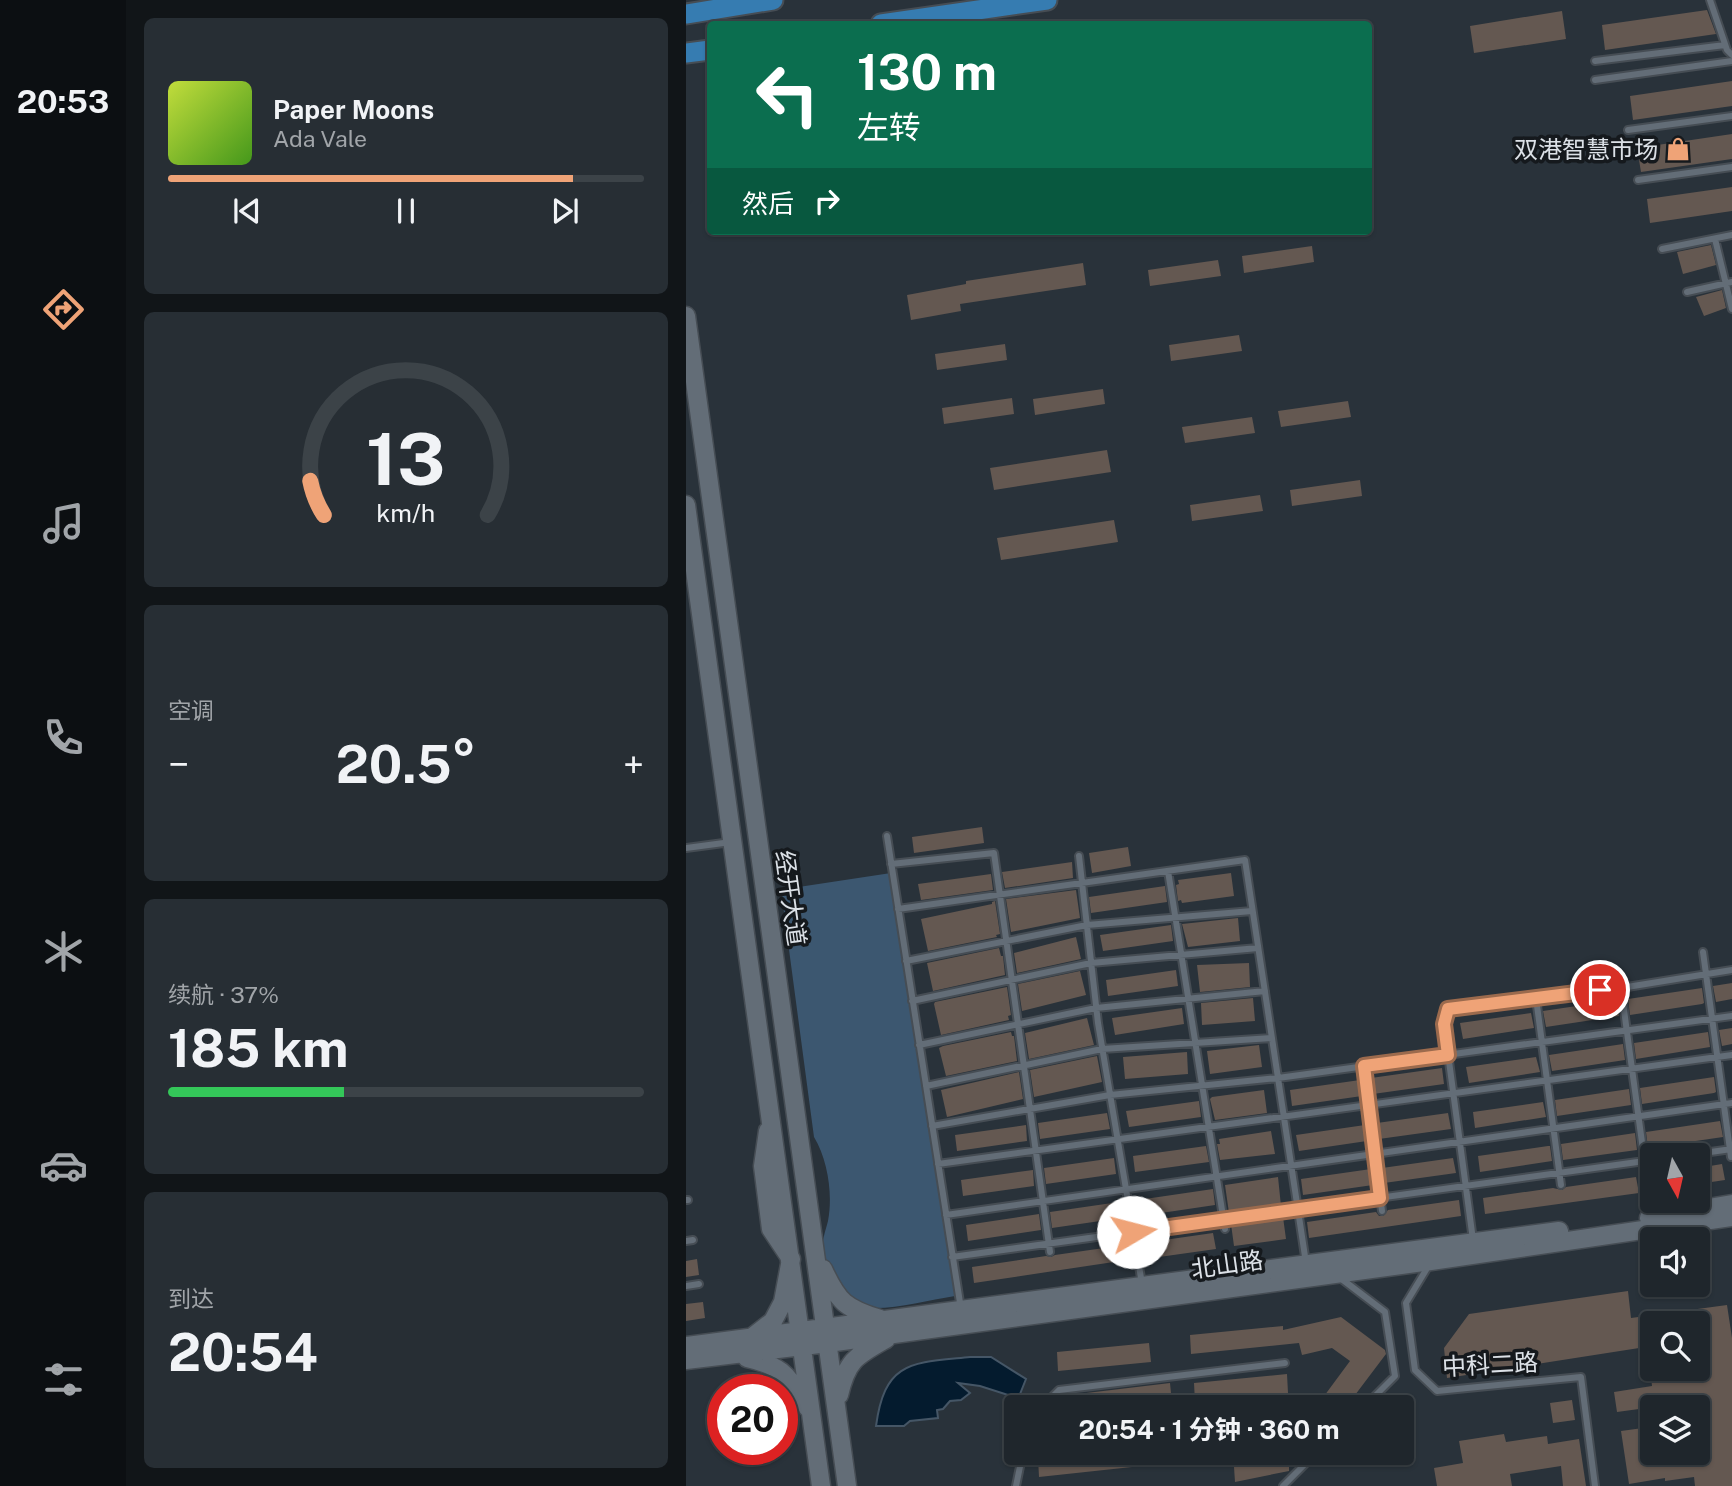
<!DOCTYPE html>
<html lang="zh">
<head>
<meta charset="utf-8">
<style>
  :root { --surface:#1f262c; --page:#272e34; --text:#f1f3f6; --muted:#a1a5a9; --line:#3c4348; --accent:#efa377 }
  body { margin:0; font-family:"Public Sans","Noto Sans SC",sans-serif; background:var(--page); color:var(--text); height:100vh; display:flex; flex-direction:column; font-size:26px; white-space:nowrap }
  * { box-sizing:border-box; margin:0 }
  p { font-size:23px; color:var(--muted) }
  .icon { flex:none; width:38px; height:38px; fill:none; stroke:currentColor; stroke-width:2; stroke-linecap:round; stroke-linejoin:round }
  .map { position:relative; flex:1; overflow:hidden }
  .details { display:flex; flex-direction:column; gap:18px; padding:18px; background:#111518; width:560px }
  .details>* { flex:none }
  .guide { position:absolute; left:21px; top:21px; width:665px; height:214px; border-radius:7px; box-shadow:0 2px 5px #0004,0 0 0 2px var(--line); background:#0b6e4f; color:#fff; overflow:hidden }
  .needle { width:46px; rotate:172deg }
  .buttons { position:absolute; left:954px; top:1143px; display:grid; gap:14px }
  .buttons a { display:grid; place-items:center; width:70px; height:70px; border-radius:7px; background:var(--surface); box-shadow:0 2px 5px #0004,0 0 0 2px var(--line); font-size:35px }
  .speed { position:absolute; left:21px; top:1374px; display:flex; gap:14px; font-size:35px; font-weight:700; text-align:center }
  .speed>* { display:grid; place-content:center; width:91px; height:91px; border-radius:50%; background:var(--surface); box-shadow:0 2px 5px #0004,0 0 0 2px var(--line); line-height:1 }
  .speed .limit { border:10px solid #d22; background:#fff; color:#111 }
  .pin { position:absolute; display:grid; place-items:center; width:60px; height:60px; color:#fff; margin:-30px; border:4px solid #fff; border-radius:50%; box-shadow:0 2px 7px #0007 }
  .me { position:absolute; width:77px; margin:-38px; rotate:82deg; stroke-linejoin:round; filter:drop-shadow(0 0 5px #0008) }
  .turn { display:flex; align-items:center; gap:24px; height:147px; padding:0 35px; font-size:32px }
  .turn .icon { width:91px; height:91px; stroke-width:2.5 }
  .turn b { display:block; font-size:49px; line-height:60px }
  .then { display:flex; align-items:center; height:66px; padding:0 35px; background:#0003; gap:14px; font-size:26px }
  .big { font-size:52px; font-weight:700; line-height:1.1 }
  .details .card { flex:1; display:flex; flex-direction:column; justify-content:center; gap:10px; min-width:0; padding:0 24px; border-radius:10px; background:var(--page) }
  .details .dial { align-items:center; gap:0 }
  .dial svg { height:182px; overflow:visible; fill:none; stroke:var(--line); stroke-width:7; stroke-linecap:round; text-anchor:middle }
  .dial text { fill:var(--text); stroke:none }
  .song { display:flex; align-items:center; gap:21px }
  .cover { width:84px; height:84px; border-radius:10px; background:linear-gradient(135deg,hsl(70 70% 55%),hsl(100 70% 35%)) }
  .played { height:7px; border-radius:4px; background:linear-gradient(90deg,var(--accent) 85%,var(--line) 85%) }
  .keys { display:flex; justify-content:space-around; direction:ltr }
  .heat { display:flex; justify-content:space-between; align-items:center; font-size:38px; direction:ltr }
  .charge { height:10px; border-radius:5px; background:linear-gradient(90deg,#34c759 37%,var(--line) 0) }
  .trip { position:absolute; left:318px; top:1395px; width:410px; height:70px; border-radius:7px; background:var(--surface); box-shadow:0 2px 5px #0004,0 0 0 2px var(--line); font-weight:700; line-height:70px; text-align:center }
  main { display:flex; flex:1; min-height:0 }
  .tabs { display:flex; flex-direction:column; width:126px; justify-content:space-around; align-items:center; background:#0c0f12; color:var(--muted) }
  .tabs .icon { width:49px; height:49px }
  .tabs .active { color:var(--accent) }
  .tabs b { font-size:32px; color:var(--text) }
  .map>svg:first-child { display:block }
  .green { fill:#3c5770 }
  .water { fill:#041b2e; stroke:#455666; stroke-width:2 }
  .building { fill:#645851 }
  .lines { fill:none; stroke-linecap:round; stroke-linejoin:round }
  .lane-casing { stroke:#464d54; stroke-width:10 }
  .secondary-casing { stroke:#464d54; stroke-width:21 }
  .primary-casing { stroke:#464d54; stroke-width:23 }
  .lane { stroke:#636d77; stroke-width:6 }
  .secondary { stroke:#636d77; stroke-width:18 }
  .primary { stroke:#367cb1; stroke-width:19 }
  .route-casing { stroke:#9b6a4d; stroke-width:18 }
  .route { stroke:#efa377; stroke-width:12 }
  .labels { text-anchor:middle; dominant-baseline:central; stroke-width:7; stroke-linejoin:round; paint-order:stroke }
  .poi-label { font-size:24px; fill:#dce1e7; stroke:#15191d; text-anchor:end }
  .street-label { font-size:24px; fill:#dce1e7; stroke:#15191d }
</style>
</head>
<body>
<main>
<nav class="tabs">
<b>20:53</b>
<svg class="icon active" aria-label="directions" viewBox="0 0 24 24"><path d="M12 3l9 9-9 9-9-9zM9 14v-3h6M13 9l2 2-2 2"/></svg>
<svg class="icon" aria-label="music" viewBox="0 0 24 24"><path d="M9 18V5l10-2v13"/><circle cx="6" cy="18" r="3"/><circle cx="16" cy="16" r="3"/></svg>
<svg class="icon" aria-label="phone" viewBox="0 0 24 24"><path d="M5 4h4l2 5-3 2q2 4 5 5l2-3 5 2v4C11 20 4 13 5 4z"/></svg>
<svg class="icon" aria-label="climate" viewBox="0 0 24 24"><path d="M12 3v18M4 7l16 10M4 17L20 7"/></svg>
<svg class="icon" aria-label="car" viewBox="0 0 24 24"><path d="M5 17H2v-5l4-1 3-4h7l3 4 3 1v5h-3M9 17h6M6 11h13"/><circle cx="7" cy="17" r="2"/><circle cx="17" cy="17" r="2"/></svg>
<svg class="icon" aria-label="filters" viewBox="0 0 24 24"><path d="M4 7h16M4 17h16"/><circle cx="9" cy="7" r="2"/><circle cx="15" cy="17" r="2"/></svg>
</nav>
<section class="details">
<div class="card">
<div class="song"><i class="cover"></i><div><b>Paper Moons</b><p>Ada Vale</p></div></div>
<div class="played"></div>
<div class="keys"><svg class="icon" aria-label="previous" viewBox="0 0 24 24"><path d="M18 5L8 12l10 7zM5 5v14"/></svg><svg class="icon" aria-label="pause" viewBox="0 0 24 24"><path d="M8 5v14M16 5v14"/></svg><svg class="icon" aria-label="next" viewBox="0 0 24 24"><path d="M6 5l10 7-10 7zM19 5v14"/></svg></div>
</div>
<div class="card dial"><svg viewBox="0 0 100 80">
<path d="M14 69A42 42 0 1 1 86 69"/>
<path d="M14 69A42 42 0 0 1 8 54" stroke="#efa377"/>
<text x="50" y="56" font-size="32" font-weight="700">13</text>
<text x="50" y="72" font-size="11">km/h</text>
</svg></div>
<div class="card"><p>空调</p>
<div class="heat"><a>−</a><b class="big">20.5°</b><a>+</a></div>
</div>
<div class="card"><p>续航 · 37%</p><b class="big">185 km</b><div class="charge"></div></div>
<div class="card"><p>到达</p><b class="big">20:54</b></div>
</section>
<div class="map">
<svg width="1046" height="1486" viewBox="0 0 1046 1486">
  <rect width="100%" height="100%" fill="#29323a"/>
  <!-- green -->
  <path class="green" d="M205,873L269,1296C243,1300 215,1308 189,1308C167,1308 143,1278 137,1258C134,1245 139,1233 142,1221C147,1195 142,1160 128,1137L96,897L106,888Z"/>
  <!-- water -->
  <path class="water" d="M284,1357H305L340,1379L334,1394L322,1395L294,1386L272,1383L284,1393L275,1400L264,1401L257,1409L251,1410L252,1418L224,1421L218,1426H190C199,1360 226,1363 284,1357Z"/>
  <!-- building -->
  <path class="building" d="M1021,10L1030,34L919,50L916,25Z
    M876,11L880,39L788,53L784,26Z
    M1046,81V106L947,120L944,96Z
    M1046,134V159L955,172L951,148Z
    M1046,187V211L964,223L961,199Z
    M1025,245L1030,265L997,274L991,252Z
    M626,246L628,262L558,273L556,256Z
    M532,260L535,276L464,286L462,270Z
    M397,263L400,285L274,304L275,311L225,320L221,295L280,284V281Z
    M1036,290L1040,308L1018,316L1010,297Z
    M553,335L556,351L485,361L483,345Z
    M319,344L321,360L251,370L249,354Z
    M417,389L419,404L349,415L347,399Z
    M326,398L328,414L258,424L256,408Z
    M662,401L665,417L595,427L592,411Z
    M566,417L569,433L499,443L496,427Z
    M421,450L425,472L308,490L304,468Z
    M674,480L676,496L606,506L604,490Z
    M574,495L577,511L506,521L504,505Z
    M428,520L432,542L315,560L311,538Z
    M296,827L298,843L228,853L226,837Z
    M442,847L445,866L406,873L403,853Z
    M386,862L387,878L319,888L316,872Z
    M545,873L548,896L496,903L495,900L492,901L490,885L493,884L492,880Z
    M305,874L307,890L235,900L232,884Z
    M479,886L481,902L405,913L403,897Z
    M390,890L394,918L325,932L320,899Z
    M309,901L314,934L310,935L311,937L242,951L235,919L306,904V902Z
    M552,918L554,941L502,947L496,924Z
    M485,925L487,941L417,951L414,935Z
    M390,937L395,959L331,973L328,953Z
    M313,948L315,956H317L319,975L247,991L241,963Z
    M563,963L564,987L514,992L511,965Z
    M490,970L492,986L422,996L420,980Z
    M394,971L400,995L336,1011L332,984Z
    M1046,983V999L1030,1002L1027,986Z
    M321,987L325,1015L322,1016L323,1020L255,1035L248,1004L249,1002Z
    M1016,988L1018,1003L1016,1004L944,1015L942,999Z
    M567,998L569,1021L516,1025L515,1003Z
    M931,1000L933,1016L860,1027L857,1011Z
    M496,1008L498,1024L429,1035L426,1018Z
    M845,1013L848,1028L777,1039L774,1023Z
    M401,1018L408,1045L343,1059L339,1033Z
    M1046,1028V1044L1036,1046L1033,1030Z
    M325,1032L326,1036H328L331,1061L260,1076L253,1048L257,1046Z
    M1022,1032L1024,1047L950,1059L948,1043Z
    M937,1044L939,1060L866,1071L863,1055Z
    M573,1045L576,1067L524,1074L521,1051Z
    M501,1052L502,1074L439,1079L437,1057Z
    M411,1056L416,1082L348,1097L344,1070Z
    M850,1057L854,1072L783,1083L780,1067Z
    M756,1068L758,1084L687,1094L685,1078Z
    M333,1072L337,1099L261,1117L255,1090Z
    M1028,1077L1030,1092L1028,1093L956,1104L954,1088Z
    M674,1080L676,1096L606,1106L604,1090Z
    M943,1089L945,1105L871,1116L869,1100Z
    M578,1090L581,1113L529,1120L524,1099L526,1097Z
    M513,1101L515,1117L443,1127L440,1111Z
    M857,1102L860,1117L789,1128L787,1112Z
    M421,1113L424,1129L354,1139L352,1123Z
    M762,1113L765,1129L693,1139L691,1123Z
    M1034,1121L1037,1137L962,1148L960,1132Z
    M340,1125L341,1141L271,1151L269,1135Z
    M679,1125L681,1141L613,1151L610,1135Z
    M585,1131L589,1154L534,1160L531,1144H534L533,1139Z
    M949,1133L951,1150L877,1160L875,1144Z
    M520,1146L523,1162L449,1172L447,1156Z
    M862,1146H864L866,1161L794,1172L792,1156Z
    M428,1158L430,1174L360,1184L358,1168Z
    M767,1158L770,1173L698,1183L696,1168Z
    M1036,1164L1039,1180L1012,1184V1168Z
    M685,1169L687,1185L617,1195L615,1179Z
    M347,1170L348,1186L277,1196L275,1180Z
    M592,1177L595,1206L543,1213L539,1185Z
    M950,1177L953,1193L799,1214L797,1198L867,1188L876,1190L880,1187Z
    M527,1189L529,1205L455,1216L452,1200Z
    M773,1200L775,1216L623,1238L621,1222L690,1212L693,1216H697L702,1210Z
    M433,1202L435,1218L366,1228L364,1212Z
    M353,1214L355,1230L282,1241L280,1225Z
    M597,1217L600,1239L548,1246L545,1224Z
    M527,1233L530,1249L459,1259L457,1243Z
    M439,1245L441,1260L288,1283L286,1267L360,1256L365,1257L369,1255Z
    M11,1259L13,1275L0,1277V1261Z
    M942,1291L945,1318L1041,1305L1046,1338V1486H1009L1008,1477L979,1481V1478L943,1484L935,1431L957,1428L961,1452H1012V1407H953V1409L931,1412L928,1392L966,1386L964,1368H1012V1323H966V1346L761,1378L758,1348L783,1314Z
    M17,1302L19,1318L0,1321V1304Z
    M655,1317L699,1350L700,1354L660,1407H630L664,1361L646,1348L616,1355L613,1343L505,1354L504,1335L597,1326V1330Z
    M463,1343L465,1362L372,1371L371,1352Z
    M601,1374L602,1393L509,1402L508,1383Z
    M484,1383L486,1403L442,1407H392V1394Z
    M886,1400L889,1420L867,1423L864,1403Z
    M818,1434L820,1442L861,1436L862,1444L893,1439L900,1486H877L875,1466L824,1474L826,1486H751L748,1468L777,1463L773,1441Z
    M407,1452H513V1464L446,1467L353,1477L352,1458Z
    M547,1452H616L603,1465V1471L549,1482Z"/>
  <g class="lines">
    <!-- lane casing -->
    <g class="lane-casing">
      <path id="lane" d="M1024,0L1041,50L1046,55
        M909,61L1039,45
        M909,80L1046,61
        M942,130L1046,116
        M952,180L1046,167
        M1029,239L1046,309
        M976,249L1046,235
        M1001,292L1046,282
        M201,836L275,1309
        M0,848L45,842
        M393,856L412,1023L456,1284
        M205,864L308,853L364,1252
        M482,871L539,1229
        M212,909L559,860L620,1263
        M1017,952L1045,1157
        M220,961L401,925L566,911
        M935,988L966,1216
        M850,998L875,1185
        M226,1001L405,963L572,948
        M233,1045L410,1008L579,991
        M678,1067L696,1211
        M240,1086L416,1049L586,1038
        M246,1126L424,1095L592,1078L1046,1016
        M1003,1155L1046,1149
        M252,1164L1046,1055
        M0,1200H2
        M260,1215L1046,1103
        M787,1240L758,1024L762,1009L935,988L1046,970
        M0,1241L7,1240
        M266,1257L966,1160
        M743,1265L720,1303L729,1370L751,1391L895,1377L909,1486
        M653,1277L699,1312L709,1376L678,1407
        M0,1286L13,1284
        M356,1407L373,1390L599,1363
        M330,1486L337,1452
        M597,1486L631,1452"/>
    </g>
    <!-- secondary casing -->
    <g class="secondary-casing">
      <path id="secondary" d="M0,316L161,1486
        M0,505L135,1486
        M963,1218L1046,1204
        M137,1269C152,1302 160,1309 194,1319
        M65,1338L87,1321L97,1302L105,1259L85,1229L77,1166L82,1131
        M0,1346L873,1231
        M61,1358C100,1367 101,1376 122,1408
        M0,1360L142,1343L745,1261L1046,1217
        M153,1395C161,1360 170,1356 200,1339"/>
    </g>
    <!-- primary casing -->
    <g class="primary-casing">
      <path id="primary" d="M0,14L87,0
        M195,24L361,0
        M0,53L24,50"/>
    </g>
    <!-- lane -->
    <use href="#lane" class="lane"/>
    <!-- secondary -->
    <use href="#secondary" class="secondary"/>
    <!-- primary -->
    <use href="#primary" class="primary"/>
  </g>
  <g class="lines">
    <!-- route casing -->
    <g class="route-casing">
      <path id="route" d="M447,1232L694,1198L678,1066L762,1055L758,1024L762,1009L914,990"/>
    </g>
    <!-- route -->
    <use href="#route" class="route"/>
  </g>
  <!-- icons -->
  <defs>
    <g id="shop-bare" transform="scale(1.89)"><path d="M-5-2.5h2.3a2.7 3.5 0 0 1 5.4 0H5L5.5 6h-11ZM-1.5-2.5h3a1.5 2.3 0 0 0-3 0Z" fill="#efa377" stroke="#15191d" stroke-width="2.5" paint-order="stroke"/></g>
  </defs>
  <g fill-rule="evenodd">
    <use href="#shop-bare" x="992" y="149"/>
  </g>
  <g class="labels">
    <!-- poi labels -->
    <g class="poi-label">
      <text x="972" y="149">双港智慧市场</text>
    </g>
    <!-- street labels -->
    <g class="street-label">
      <text transform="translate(105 898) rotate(82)">经开大道</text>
      <text transform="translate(541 1264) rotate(-8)">北山路</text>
      <text transform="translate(804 1364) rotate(-3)">中科二路</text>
    </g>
  </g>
</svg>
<div class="buttons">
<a><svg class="needle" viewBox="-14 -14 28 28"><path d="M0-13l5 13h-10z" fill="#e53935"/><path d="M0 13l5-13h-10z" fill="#a1a5a9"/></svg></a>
<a><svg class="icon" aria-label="sound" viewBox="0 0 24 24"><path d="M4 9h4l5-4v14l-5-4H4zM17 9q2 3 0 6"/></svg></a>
<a><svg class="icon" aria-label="search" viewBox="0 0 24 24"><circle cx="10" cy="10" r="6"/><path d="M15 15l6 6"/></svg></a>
<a><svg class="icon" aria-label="layers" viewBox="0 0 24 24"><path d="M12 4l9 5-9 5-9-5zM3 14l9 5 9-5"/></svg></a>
</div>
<div class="speed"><div class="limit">20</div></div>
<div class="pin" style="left:914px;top:990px;background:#d93025"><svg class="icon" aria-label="arrive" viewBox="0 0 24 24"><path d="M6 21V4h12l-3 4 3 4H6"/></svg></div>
<svg class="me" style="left:447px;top:1232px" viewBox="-20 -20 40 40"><circle r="19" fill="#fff"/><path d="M0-13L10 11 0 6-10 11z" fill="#efa377"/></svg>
<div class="trip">20:54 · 1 分钟 · 360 m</div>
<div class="guide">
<div class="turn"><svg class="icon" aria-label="left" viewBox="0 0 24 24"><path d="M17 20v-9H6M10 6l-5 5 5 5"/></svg><div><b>130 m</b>左转</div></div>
<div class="then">然后<svg class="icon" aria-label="right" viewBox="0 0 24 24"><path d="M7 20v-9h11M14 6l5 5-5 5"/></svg></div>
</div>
</div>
</main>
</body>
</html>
